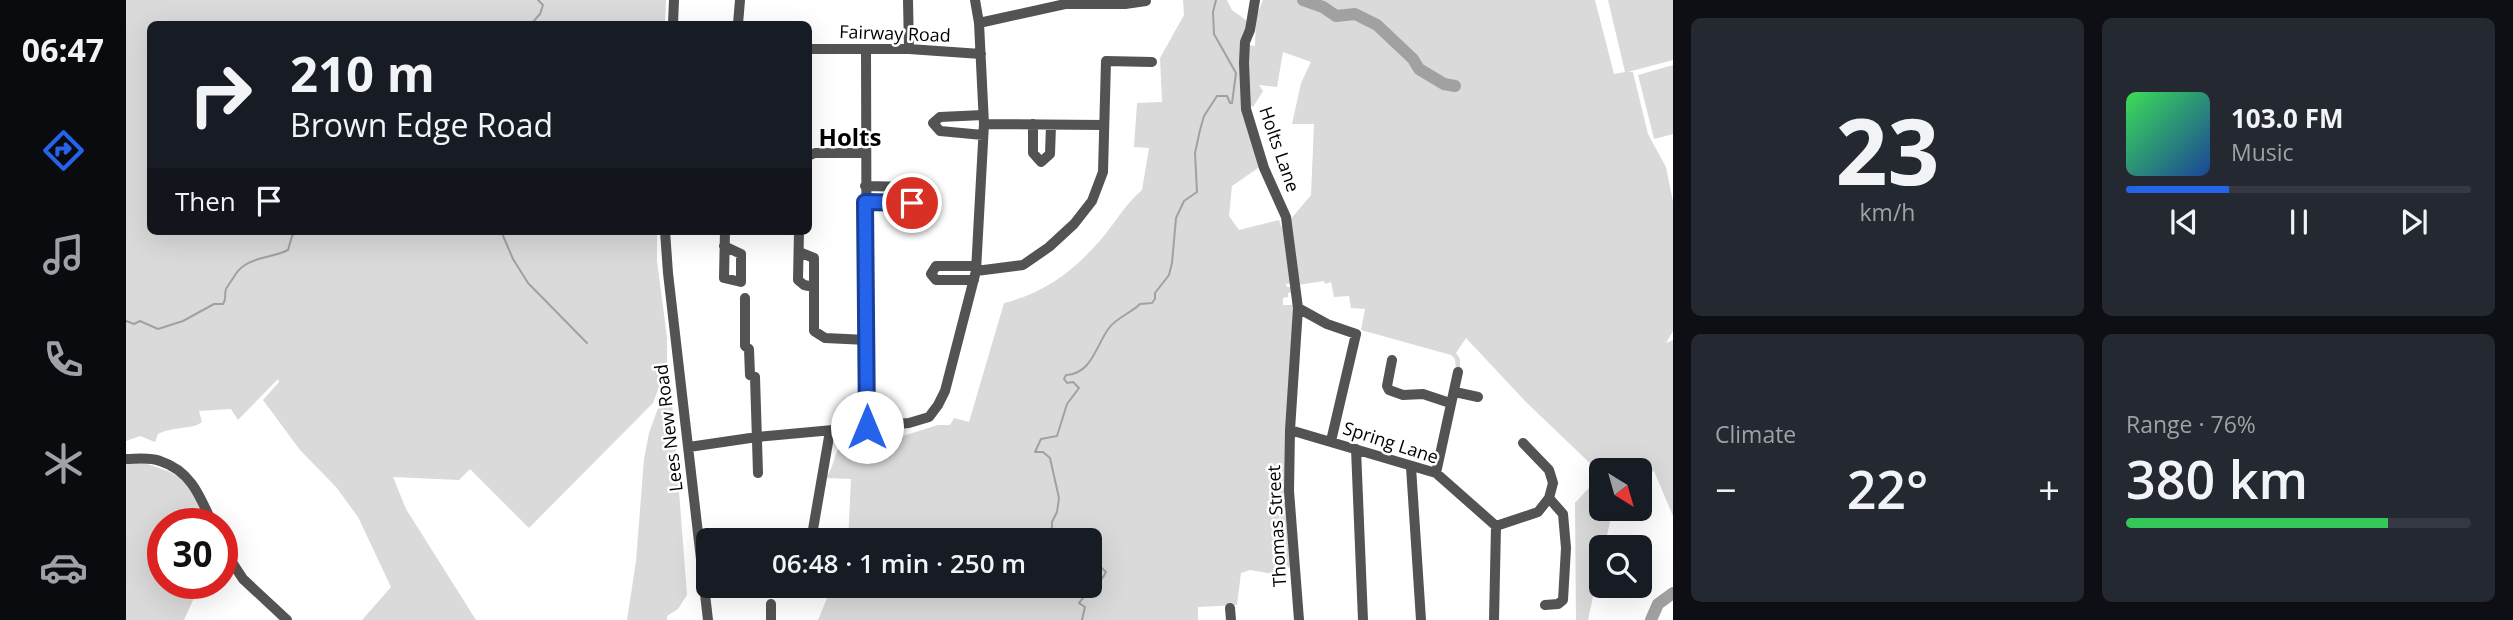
<!DOCTYPE html>
<html lang="en">
<head>
<meta charset="utf-8">
<style>
  :root { --surface:#171b24; --page:#242831; --text:#f1f3f6; --muted:#9ea1a6; --line:#363941; --accent:#2563eb }
  body { margin:0; font-family:"Open Sans",sans-serif; background:var(--page); color:var(--text); height:100vh; display:flex; flex-direction:column; font-size:26px; white-space:nowrap }
  * { box-sizing:border-box; margin:0 }
  p { font-size:23px; color:var(--muted) }
  .icon { flex:none; width:38px; height:38px; fill:none; stroke:currentColor; stroke-width:2; stroke-linecap:round; stroke-linejoin:round }
  .map { position:relative; flex:1; overflow:hidden }
  .side { display:flex; flex-direction:column; gap:18px; padding:18px; background:#0d0f14; width:840px }
  .side>* { flex:none }
  .guide { position:absolute; left:21px; top:21px; width:665px; height:214px; border-radius:10px; box-shadow:0 7px 28px #0002; background:#171b24; color:var(--text); overflow:hidden }
  .needle { width:46px; rotate:143deg }
  .tools { position:absolute; left:1463px; top:458px; display:grid; gap:14px }
  .tools a { display:grid; place-items:center; width:63px; height:63px; border-radius:10px; background:var(--surface); box-shadow:0 7px 28px #0002; font-size:35px }
  .speed { position:absolute; left:21px; top:508px; display:flex; gap:14px; font-size:35px; font-weight:700; text-align:center }
  .speed>* { display:grid; place-content:center; width:91px; height:91px; border-radius:50%; background:var(--surface); box-shadow:0 7px 28px #0002; line-height:1 }
  .speed .limit { border:10px solid #d22; background:#fff; color:#111 }
  .pin { position:absolute; display:grid; place-items:center; width:60px; height:60px; color:#fff; margin:-30px; border:4px solid #fff; border-radius:50%; box-shadow:0 2px 7px #0007 }
  .me { position:absolute; width:77px; margin:-38px; rotate:0deg; stroke-linejoin:round; filter:drop-shadow(0 0 5px #0008) }
  .turn { display:flex; align-items:center; gap:24px; height:147px; padding:0 28px; font-size:32px }
  .turn .icon { width:91px; height:91px; stroke-width:2.5 }
  .turn b { display:block; font-size:49px; line-height:60px }
  .then { display:flex; align-items:center; height:66px; padding:0 28px; background:#0003; gap:14px; font-size:26px }
  .big { font-size:52px; font-weight:600; line-height:1.1 }
  .side .card { flex:1; display:flex; flex-direction:column; justify-content:center; gap:10px; min-width:0; padding:0 24px; border-radius:10px; background:var(--page) }
  .side .dial { align-items:center; gap:0 }
  .dial b { font-size:91px; line-height:1 }
  .song { display:flex; align-items:center; gap:21px }
  .cover { width:84px; height:84px; border-radius:10px; background:linear-gradient(135deg,hsl(130 70% 55%),hsl(220 70% 35%)) }
  .played { height:7px; border-radius:4px; background:linear-gradient(90deg,var(--accent) 30%,var(--line) 30%) }
  .keys { display:flex; justify-content:space-around; direction:ltr }
  .heat { display:flex; justify-content:space-between; align-items:center; font-size:38px; direction:ltr }
  .charge { height:10px; border-radius:5px; background:linear-gradient(90deg,#34c759 76%,var(--line) 0) }
  .side .tiles { flex:1; display:grid; gap:18px; grid-template-columns:repeat(2,1fr) }
  .trip { position:absolute; left:570px; top:528px; width:406px; height:70px; border-radius:10px; background:var(--surface); box-shadow:0 7px 28px #0002; font-weight:600; line-height:70px; text-align:center }
  main { display:flex; flex:1; min-height:0 }
  .menu { display:flex; flex-direction:column; width:126px; justify-content:space-around; align-items:center; background:#090b0e; color:var(--muted) }
  .menu .icon { width:49px; height:49px }
  .menu .selected { color:var(--accent) }
  .menu b { font-size:32px; color:var(--text) }
  .map>svg:first-child { display:block }
  .green { fill:#dadada }
  .lines { fill:none; stroke-linecap:round; stroke-linejoin:round }
  .stream { stroke:#a1a1a1; stroke-width:2 }
  .river { stroke:#a1a1a1; stroke-width:12 }
  .minor { stroke:#535353; stroke-width:10 }
  .route-casing { stroke:#184099; stroke-width:18 }
  .route { stroke:#2563eb; stroke-width:12 }
  .labels { text-anchor:middle; dominant-baseline:central; stroke-width:5; stroke-linejoin:round; paint-order:stroke }
  .street-label { font-size:18px; fill:#000; stroke:#fff }
  .district-label { font-size:24px; font-weight:bold; fill:#000; stroke:#fff }
</style>
</head>
<body>
<main>
<nav class="menu">
<b>06:47</b>
<svg class="icon selected" aria-label="directions" viewBox="0 0 24 24"><path d="M12 3l9 9-9 9-9-9zM9 14v-3h6M13 9l2 2-2 2"/></svg>
<svg class="icon" aria-label="music" viewBox="0 0 24 24"><path d="M9 18V5l10-2v13"/><circle cx="6" cy="18" r="3"/><circle cx="16" cy="16" r="3"/></svg>
<svg class="icon" aria-label="phone" viewBox="0 0 24 24"><path d="M5 4h4l2 5-3 2q2 4 5 5l2-3 5 2v4C11 20 4 13 5 4z"/></svg>
<svg class="icon" aria-label="climate" viewBox="0 0 24 24"><path d="M12 3v18M4 7l16 10M4 17L20 7"/></svg>
<svg class="icon" aria-label="car" viewBox="0 0 24 24"><path d="M5 17H2v-5l4-1 3-4h7l3 4 3 1v5h-3M9 17h6M6 11h13"/><circle cx="7" cy="17" r="2"/><circle cx="17" cy="17" r="2"/></svg>
</nav>
<div class="map">
<svg width="1547" height="620" viewBox="0 0 1547 620">
  <rect width="100%" height="100%" fill="#fff"/>
  <!-- green -->
  <path class="green" d="M0,0H540L539,24H24V231H531V261L541,337V366L527,403L403,528L344,469L333,480L267,477L280,509L350,620H236L265,587L232,517L210,487L174,450L137,400L153,382L152,379L112,420L105,409L73,411L76,422C66,430 47,426 32,434L29,442L14,436L0,441Z
    M1057,0H1101L1106,10L1120,20L1122,27L1114,49L1135,166L1106,186L1103,216L1113,230L1153,220L1155,226L1160,229L1166,283L1160,284L1161,287H1166L1167,292L1162,293V297L1157,298V305H1168L1167,566L1161,568L1160,576L1124,570L1115,573L1111,605L1072,607V620H692L706,586H964V541H722L725,479L699,478C710,467 706,452 718,442L727,444C738,436 752,433 764,440L812,425H824L828,418L843,422L878,303C915,294 944,274 970,245C987,227 997,206 1016,190L1023,148L1008,147L1011,103L1036,102L1034,58L1058,15Z
    M1137,0H1469L1488,74L1499,72L1482,0H1547V60L1502,72H1507L1522,134L1540,167L1547,202V331L1540,343L1547,340V516L1528,471L1514,478V471H1475V509H1487L1478,548H1475V560L1462,620H1450L1449,503L1470,480L1469,468L1401,403L1340,338L1330,353L1334,359V369H1330L1329,359L1325,355L1235,330L1239,309L1225,308L1223,296L1208,297L1205,282L1199,284L1198,281L1172,285L1164,220L1185,195L1188,124H1166L1175,83L1185,62L1157,52L1151,87L1133,85L1137,91L1127,107L1122,104V45L1129,46L1130,17Z
    M1547,65V134L1528,139L1512,75Z
    M544,375L561,595L552,609L541,616V620H501L510,561L518,459L523,433Z
    M12,461C60,476 62,477 81,523H37V583H81L68,598L58,620H0V463Z"/>
  <g class="lines">
    <!-- stream -->
    <path class="stream" d="M409,24L406,23L414,14L417,5L412,0
      M375,231L387,259L402,283L461,343
      M0,321L8,324L14,321L32,329L57,321L88,304H97C101,298 98,295 100,289C102,285 107,279 109,275C121,256 145,259 162,250L166,236L171,231
      M938,541L926,528V522L931,512L933,498L924,458L917,452H909L915,439L931,436L941,404L953,388L947,382L941,383L938,379L940,375C966,374 970,345 983,328C990,318 1005,313 1014,304L1026,303L1029,299V293L1043,275L1046,263L1050,218L1058,201L1071,192L1069,153L1074,130L1078,116L1091,96H1101L1104,103H1106L1110,73L1088,34L1087,12L1090,0
      M956,620L959,607L953,603C962,591 974,585 980,572L964,557"/>
    <!-- river -->
    <path class="river" d="M1177,0L1197,7L1210,16L1229,14L1251,25L1287,59L1293,69L1318,84L1329,86
      M1525,620L1532,604L1547,593"/>
    <!-- minor -->
    <path class="minor" d="M782,0L783,49
      M1129,0L1124,30L1119,42L1118,63L1120,109L1138,168L1160,217L1172,308L1164,430L1163,491L1173,620
      M853,23L939,4H999L1020,1
      M547,24L548,0
      M612,24L614,0
      M682,49H783L855,54
      M740,49L741,427
      M857,115L814,117L807,123L814,131L857,135
      M858,124L978,125
      M907,124V153L915,162L924,154L925,125
      M682,156L689,153H740
      M739,202L787,203V187L739,186
      M539,231L542,273L582,620
      M673,231L672,280L678,285L688,287V331L699,338L741,340
      M598,246L615,254V282L598,278L599,231
      M673,252L688,258V287
      M850,271L897,265L923,247L948,224L966,201L977,172L980,61L1026,62
      M848,280H810L805,274L810,266H850
      M619,298V346L623,349L624,375L629,377L632,473
      M1172,308L1201,324L1230,334L1205,441
      M1266,360L1261,386L1263,390L1277,395L1297,394L1324,403
      M1329,392L1352,397
      M1164,430L1310,473L1370,526L1368,620
      M563,447L631,437L783,423L803,417L812,405L819,391L850,271L858,124L853,23L849,0
      M1230,449L1237,620
      M0,459C10,459 24,457 34,461C65,471 74,496 86,523
      M1285,467L1295,620
      M1310,473L1332,372
      M1370,526L1412,512L1423,498L1427,483L1423,470L1397,443
      M685,541L704,431
      M96,547L117,579L161,620
      M1419,605L1432,604L1437,600L1440,548L1437,514L1423,498
      M1104,608L1105,620
      M645,620V604"/>
  </g>
  <g class="lines">
    <!-- route casing -->
    <g class="route-casing">
      <path id="route" d="M741,427L739,202L786,203"/>
    </g>
    <!-- route -->
    <use href="#route" class="route"/>
  </g>
  <g class="labels">
    <!-- street labels -->
    <g class="street-label">
      <text transform="translate(769 33) rotate(2)">Fairway Road</text>
      <text transform="translate(1154 149) rotate(71)">Holts Lane</text>
      <text transform="translate(542 428) rotate(-97)">Lees New Road</text>
      <text transform="translate(1265 442) rotate(18)">Spring Lane</text>
      <text transform="translate(1150 526) rotate(-93)">Thomas Street</text>
    </g>
    <!-- district labels -->
    <g class="district-label">
      <text x="724" y="136">Holts</text>
    </g>
  </g>
</svg>
<div class="tools">
<a><svg class="needle" viewBox="-14 -14 28 28"><path d="M0-13l5 13h-10z" fill="#e53935"/><path d="M0 13l5-13h-10z" fill="#9ea1a6"/></svg></a>
<a><svg class="icon" aria-label="search" viewBox="0 0 24 24"><circle cx="10" cy="10" r="6"/><path d="M15 15l6 6"/></svg></a>
</div>
<div class="speed"><div class="limit">30</div></div>
<div class="pin" style="left:786px;top:203px;background:#d93025"><svg class="icon" aria-label="arrive" viewBox="0 0 24 24"><path d="M6 21V4h12l-3 4 3 4H6"/></svg></div>
<svg class="me" style="left:741px;top:427px" viewBox="-20 -20 40 40"><circle r="19" fill="#fff"/><path d="M0-13L10 11 0 6-10 11z" fill="#2563eb"/></svg>
<div class="trip">06:48 · 1 min · 250 m</div>
<div class="guide">
<div class="turn"><svg class="icon" aria-label="right" viewBox="0 0 24 24"><path d="M7 20v-9h11M14 6l5 5-5 5"/></svg><div><b>210 m</b>Brown Edge Road</div></div>
<div class="then">Then<svg class="icon" aria-label="arrive" viewBox="0 0 24 24"><path d="M6 21V4h12l-3 4 3 4H6"/></svg></div>
</div>
</div>
<section class="side">
<div class="tiles">
<div class="card dial"><b>23</b><p>km/h</p></div>
<div class="card">
<div class="song"><i class="cover"></i><div><b>103.0 FM</b><p>Music</p></div></div>
<div class="played"></div>
<div class="keys"><svg class="icon" aria-label="previous" viewBox="0 0 24 24"><path d="M18 5L8 12l10 7zM5 5v14"/></svg><svg class="icon" aria-label="pause" viewBox="0 0 24 24"><path d="M8 5v14M16 5v14"/></svg><svg class="icon" aria-label="next" viewBox="0 0 24 24"><path d="M6 5l10 7-10 7zM19 5v14"/></svg></div>
</div>
<div class="card"><p>Climate</p>
<div class="heat"><a>−</a><b class="big">22°</b><a>+</a></div>
</div>
<div class="card"><p>Range · 76%</p><b class="big">380 km</b><div class="charge"></div></div>
</div>
</section>
</main>
</body>
</html>
